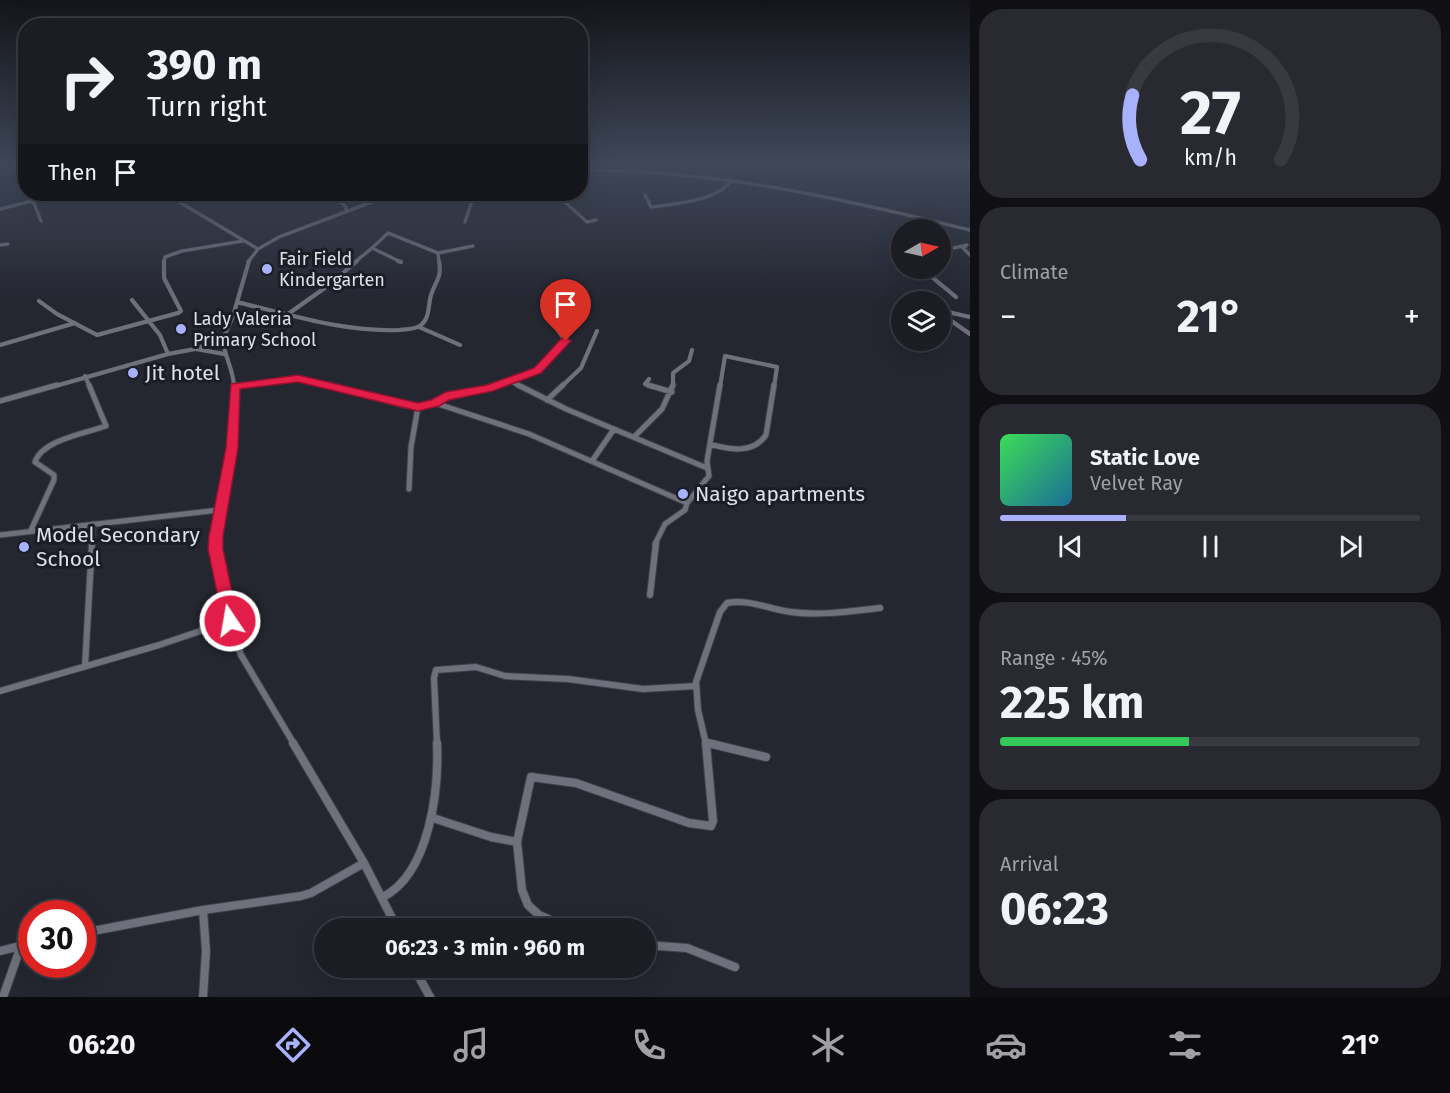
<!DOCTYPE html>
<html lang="en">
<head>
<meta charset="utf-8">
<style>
  :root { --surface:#1b1c24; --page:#282931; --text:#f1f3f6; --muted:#a0a1a6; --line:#393a41; --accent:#a7b1fc }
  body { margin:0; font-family:"Fira Sans",sans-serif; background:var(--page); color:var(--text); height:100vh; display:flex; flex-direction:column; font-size:22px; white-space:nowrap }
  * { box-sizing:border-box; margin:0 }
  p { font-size:20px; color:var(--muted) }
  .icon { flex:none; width:33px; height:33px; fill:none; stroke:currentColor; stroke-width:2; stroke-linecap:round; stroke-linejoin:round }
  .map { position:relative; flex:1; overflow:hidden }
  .drawer { display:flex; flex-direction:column; gap:9px; padding:9px; background:#0f0f14; width:480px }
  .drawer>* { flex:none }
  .guide { position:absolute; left:18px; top:18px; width:570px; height:183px; border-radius:24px; box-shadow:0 6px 24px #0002,0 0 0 2px var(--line); background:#1b1c24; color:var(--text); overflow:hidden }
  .needle { width:39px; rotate:81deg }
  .fabs { position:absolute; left:891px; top:219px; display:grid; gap:12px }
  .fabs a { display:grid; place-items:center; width:60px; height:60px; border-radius:50%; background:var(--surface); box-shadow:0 6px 24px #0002,0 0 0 2px var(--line); font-size:30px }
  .speed { position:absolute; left:18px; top:900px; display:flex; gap:12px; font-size:30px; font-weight:700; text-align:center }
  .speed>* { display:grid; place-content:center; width:78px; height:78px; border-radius:50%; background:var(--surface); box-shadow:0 6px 24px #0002,0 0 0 2px var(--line); line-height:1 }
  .speed .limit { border:9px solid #d22; background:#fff; color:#111 }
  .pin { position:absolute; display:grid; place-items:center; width:51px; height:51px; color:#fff; margin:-62px -26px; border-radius:50% 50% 50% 0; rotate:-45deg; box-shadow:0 0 6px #0007 }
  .pin .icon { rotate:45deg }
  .me { position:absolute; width:66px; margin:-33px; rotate:348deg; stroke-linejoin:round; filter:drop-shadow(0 0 4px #0008) }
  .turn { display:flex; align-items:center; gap:21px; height:126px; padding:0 30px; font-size:27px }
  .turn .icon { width:78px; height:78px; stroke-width:2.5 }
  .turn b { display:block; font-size:42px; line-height:51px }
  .then { display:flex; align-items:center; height:57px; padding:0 30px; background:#0003; gap:12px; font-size:22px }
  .big { font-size:45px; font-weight:700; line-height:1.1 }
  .drawer .tile { flex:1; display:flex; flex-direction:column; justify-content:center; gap:9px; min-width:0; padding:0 21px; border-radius:24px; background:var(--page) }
  .drawer .dial { align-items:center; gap:0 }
  .dial svg { height:156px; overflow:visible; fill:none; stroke:var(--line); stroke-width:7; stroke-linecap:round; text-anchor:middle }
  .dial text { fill:var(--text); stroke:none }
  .song { display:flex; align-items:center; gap:18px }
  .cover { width:72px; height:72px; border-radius:9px; background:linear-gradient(135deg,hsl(130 70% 55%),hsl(200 70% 35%)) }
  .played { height:6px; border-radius:3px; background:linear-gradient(90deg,var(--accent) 30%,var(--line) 30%) }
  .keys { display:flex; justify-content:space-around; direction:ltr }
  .heat { display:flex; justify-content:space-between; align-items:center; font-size:33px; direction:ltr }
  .charge { height:9px; border-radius:4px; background:linear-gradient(90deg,#34c759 45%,var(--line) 0) }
  .trip { position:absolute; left:314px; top:918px; width:342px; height:60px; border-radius:30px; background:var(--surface); box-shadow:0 6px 24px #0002,0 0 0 2px var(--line); font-weight:700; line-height:60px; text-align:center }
  .tab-bar { display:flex; height:96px; justify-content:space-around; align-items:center; background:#0b0b0e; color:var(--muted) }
  .tab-bar .icon { width:42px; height:42px }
  .tab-bar .on { color:var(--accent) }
  .tab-bar b { font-size:27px; color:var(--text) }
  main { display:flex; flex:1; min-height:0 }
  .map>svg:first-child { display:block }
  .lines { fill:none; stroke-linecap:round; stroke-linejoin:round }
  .street-far4-casing { stroke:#404149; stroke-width:4 }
  .street-far3-casing { stroke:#404149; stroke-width:4.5 }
  .street-far2-casing { stroke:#404149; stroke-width:7 }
  .street-far1-casing { stroke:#404149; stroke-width:8 }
  .street-casing { stroke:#404149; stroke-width:10 }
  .street-far4 { stroke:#6e707c; stroke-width:3 }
  .street-far3 { stroke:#6e707c; stroke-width:4 }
  .street-far2 { stroke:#6e707c; stroke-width:5 }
  .street-far1 { stroke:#6e707c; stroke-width:6 }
  .street { stroke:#6e707c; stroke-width:8 }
  .route { fill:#e11d48; stroke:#92132f; stroke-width:1.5 }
  .poi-dot { fill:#a7b1fc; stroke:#1b1c26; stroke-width:2 }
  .labels { text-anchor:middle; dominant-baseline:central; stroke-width:6; stroke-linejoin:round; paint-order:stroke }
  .far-poi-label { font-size:18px; fill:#dfe0e6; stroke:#1b1c26; text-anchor:start }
  .poi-label { font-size:21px; fill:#dfe0e6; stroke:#1b1c26; text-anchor:start }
</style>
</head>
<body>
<main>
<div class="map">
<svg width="970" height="997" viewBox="0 0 970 997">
  <rect width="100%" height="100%" fill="#242630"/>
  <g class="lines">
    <!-- street-far4 casing -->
    <g class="street-far4-casing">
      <path id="street-far4" d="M958,164L970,170
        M11,170L20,164
        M580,170C715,170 840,198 970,230
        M166,194L258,249
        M332,194L346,207V212
        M556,194L587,222L596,220
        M645,195L651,207C673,204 719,201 731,180
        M33,201L41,221
        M0,209L60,194
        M465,222L474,194
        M0,245L8,244
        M966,246L963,248L970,255
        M372,248L388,233L438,253
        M940,251L967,245
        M164,262L165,257L182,251L243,241
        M248,262L258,249L279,237L393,194
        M355,262L372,248L401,262
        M439,262L438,253L473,246"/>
    </g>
    <!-- street-far3 casing -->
    <g class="street-far3-casing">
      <path id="street-far3" d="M398,261L401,262
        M921,268L956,297
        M132,300L160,335L168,354
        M39,301L57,314L97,335L178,313L181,311L164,278V261
        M237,302C291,315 343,332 399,330C406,329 415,330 421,325C430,318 428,305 431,295C436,280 442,278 439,261
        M288,314L329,285L357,261
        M970,317L948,312L950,320L970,334
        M419,327L460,345
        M223,339C224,357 234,370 234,387
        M0,345L75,323
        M196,349L224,354
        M85,376L90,387
        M649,379L645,384L653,387
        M510,381L521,387
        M235,386L299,379L335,387
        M52,387L168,354L195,349L223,339L233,316L249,261
        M492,387L537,371L566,342L553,323
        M561,387L581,368L597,331
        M673,387V373L689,361L692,350
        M720,387L725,356L777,367L774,387"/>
    </g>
    <!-- street-far2 casing -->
    <g class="street-far2-casing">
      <path id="street-far2" d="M329,385L404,405L418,407L435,403L529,434L687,503
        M518,385L566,409L707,468
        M648,385L672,392
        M235,386L244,385
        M547,400L563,385
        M0,401L57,385
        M435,403C453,392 476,392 496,385
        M634,437L662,409L673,385
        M710,444C730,450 753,454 766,435L774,385
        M592,461L614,429
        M409,489L411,447L418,407
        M31,530L54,480V475L35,462C42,440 86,433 106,426L89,385
        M0,535L219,510
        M92,544L93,524
        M216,544C216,518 224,495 229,470C234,442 235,413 234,385
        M655,544L665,524L685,510L687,503L709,476L707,461L720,385"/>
    </g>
    <!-- street-far1 casing -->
    <g class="street-far1-casing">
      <path id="street-far1" d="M216,543L230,621L241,655L294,744
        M650,595L656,543
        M85,666L92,543
        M0,691L159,645L230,621
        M706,742L714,744
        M437,744L434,678L436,670L476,667L505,676L568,679L643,689L696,686
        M706,744L698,710L696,682L720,612L727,603C750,599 769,609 791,612C821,616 851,611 880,608"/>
    </g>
    <!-- street casing -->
    <g class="street-casing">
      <path id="street" d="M293,743L364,863L397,928
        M708,743L766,757
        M433,818L491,837L517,842
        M383,897C430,873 439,789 437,743
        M203,910L206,951L203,997
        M569,928L539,915L528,905L522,890L517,842L531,777L576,783L689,823L711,826L713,821L706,743
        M82,933L203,910L301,896L311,893L364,863
        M645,945L687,948L735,967
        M0,951L32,943
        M414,968L430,997
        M3,997L21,946"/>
    </g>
    <!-- street-far4 -->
    <use href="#street-far4" class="street-far4"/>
    <!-- street-far3 -->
    <use href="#street-far3" class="street-far3"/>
    <!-- street-far2 -->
    <use href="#street-far2" class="street-far2"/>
    <!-- street-far1 -->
    <use href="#street-far1" class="street-far1"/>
    <!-- street -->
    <use href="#street" class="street"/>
  </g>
  <!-- sky -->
  <linearGradient id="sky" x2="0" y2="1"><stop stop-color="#14151a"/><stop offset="0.54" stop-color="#3f4759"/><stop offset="1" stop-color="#3f4759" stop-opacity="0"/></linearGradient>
  <rect width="970" height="303" fill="url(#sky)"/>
  <!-- route -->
  <path class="route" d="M566,337L571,341L541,373L493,391L449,400L439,406L418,411L298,382L240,389L238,448L223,536V549L238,621L235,626L230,628L224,626L208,549L209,536L226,448L231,384L298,375L418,403L431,400L446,392L487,385L534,368L562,338Z"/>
  <!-- markers -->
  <g class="poi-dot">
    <circle cx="267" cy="269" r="6"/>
    <circle cx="181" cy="329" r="6"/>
    <circle cx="133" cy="373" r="6"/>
    <circle cx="683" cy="494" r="6"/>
    <circle cx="24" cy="547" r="6"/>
  </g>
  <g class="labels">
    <!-- far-poi labels -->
    <g class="far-poi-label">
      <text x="279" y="259">Fair Field<tspan x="279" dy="21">Kindergarten</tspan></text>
      <text x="193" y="319">Lady Valeria<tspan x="193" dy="21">Primary School</tspan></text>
    </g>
    <!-- poi labels -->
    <g class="poi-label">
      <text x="145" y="373">Jit hotel</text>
      <text x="695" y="494">Naigo apartments</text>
      <text x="36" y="535">Model Secondary<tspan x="36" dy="24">School</tspan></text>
    </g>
  </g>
</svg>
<div class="fabs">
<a><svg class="needle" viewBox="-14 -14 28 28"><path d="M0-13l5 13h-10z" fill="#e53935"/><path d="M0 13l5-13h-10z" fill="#a0a1a6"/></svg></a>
<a><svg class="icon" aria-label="layers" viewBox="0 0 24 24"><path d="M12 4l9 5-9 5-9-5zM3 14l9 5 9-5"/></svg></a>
</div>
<div class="speed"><div class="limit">30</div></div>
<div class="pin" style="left:566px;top:341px;background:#d93025"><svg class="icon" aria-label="arrive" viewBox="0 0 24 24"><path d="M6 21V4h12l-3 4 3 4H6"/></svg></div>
<svg class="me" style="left:230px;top:621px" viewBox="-20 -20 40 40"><circle r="17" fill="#e11d48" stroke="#fff" stroke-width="3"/><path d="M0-11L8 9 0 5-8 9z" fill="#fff"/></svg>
<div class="trip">06:23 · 3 min · 960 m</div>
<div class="guide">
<div class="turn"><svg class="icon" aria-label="right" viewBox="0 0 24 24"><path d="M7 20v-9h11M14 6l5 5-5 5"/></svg><div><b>390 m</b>Turn right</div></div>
<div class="then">Then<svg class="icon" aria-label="arrive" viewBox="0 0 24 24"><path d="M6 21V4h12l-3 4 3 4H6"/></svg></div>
</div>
</div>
<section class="drawer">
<div class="tile dial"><svg viewBox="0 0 100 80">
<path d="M14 69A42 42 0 1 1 86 69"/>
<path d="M14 69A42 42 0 0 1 10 36" stroke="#a7b1fc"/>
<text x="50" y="56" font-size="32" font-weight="700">27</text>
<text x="50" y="72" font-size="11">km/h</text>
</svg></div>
<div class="tile"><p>Climate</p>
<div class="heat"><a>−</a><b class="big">21°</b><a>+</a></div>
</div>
<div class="tile">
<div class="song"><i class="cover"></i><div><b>Static Love</b><p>Velvet Ray</p></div></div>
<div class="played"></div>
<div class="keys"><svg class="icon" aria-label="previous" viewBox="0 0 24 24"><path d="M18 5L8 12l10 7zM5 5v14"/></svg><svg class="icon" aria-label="pause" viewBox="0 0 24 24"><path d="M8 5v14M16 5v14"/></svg><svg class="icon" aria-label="next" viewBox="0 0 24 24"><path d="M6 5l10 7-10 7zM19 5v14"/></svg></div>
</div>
<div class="tile"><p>Range · 45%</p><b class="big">225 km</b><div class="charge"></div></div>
<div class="tile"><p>Arrival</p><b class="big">06:23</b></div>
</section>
</main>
<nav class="tab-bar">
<b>06:20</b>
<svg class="icon on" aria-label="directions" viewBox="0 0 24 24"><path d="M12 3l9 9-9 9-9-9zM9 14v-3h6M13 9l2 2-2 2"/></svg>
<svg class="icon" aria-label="music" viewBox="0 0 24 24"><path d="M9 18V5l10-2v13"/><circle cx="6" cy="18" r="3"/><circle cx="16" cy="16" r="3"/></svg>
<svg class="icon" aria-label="phone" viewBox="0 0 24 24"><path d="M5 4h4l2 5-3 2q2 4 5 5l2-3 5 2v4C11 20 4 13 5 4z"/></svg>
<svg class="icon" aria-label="climate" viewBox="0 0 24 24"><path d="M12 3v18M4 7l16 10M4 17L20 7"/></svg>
<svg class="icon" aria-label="car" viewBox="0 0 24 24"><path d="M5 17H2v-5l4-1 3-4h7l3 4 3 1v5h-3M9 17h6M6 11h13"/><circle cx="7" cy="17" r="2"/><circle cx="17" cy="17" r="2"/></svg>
<svg class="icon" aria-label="filters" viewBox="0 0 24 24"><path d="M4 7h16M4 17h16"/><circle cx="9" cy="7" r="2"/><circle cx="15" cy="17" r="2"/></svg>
<b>21°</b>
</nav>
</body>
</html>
